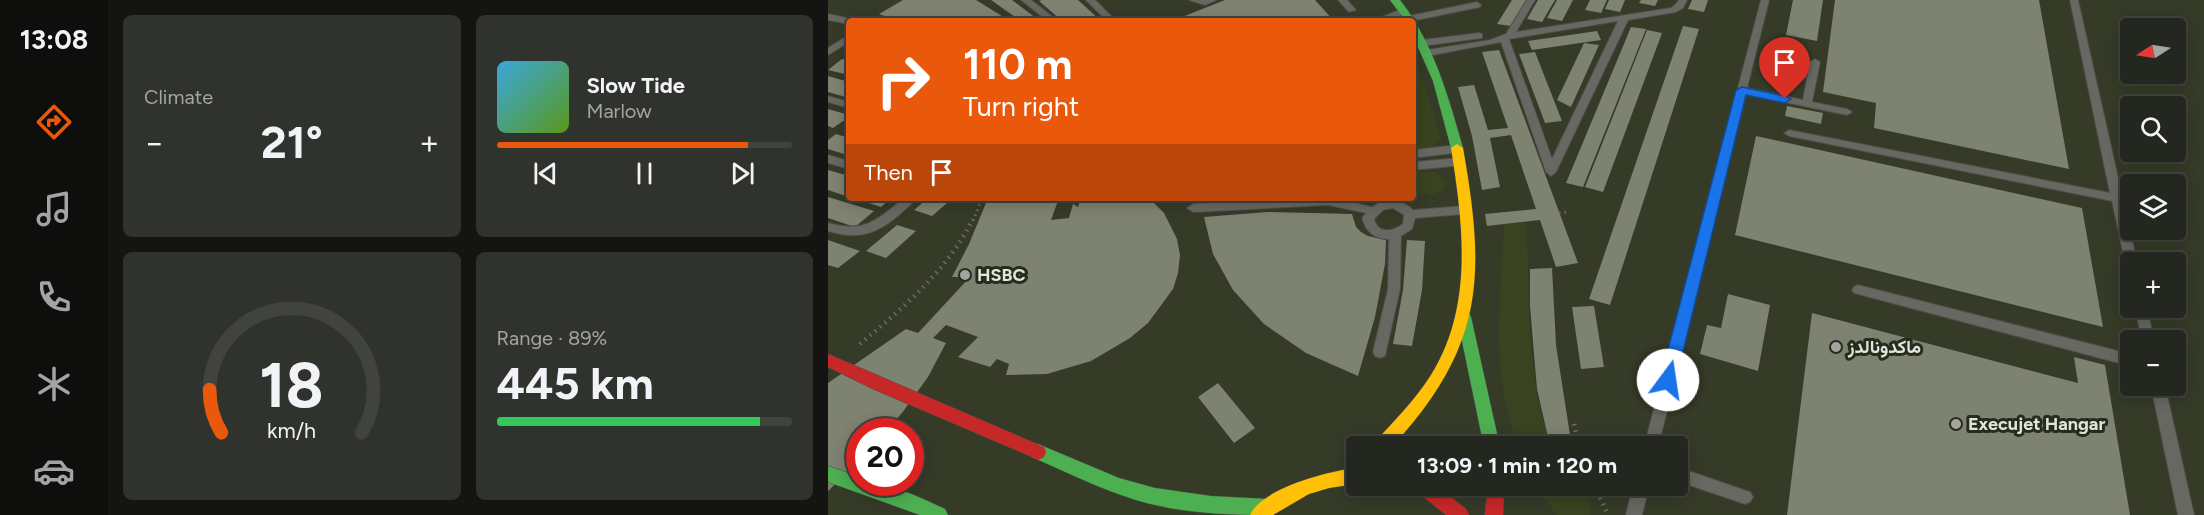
<!DOCTYPE html>
<html lang="en">
<head>
<meta charset="utf-8">
<style>
  :root { --surface:#242620; --page:#30322d; --text:#f1f3f6; --muted:#a3a5a5; --line:#41433e; --accent:#ea580c }
  body { margin:0; font-family:Figtree,Vazirmatn,sans-serif; background:var(--page); color:var(--text); height:100vh; display:flex; flex-direction:column; font-size:22px; white-space:nowrap }
  * { box-sizing:border-box; margin:0 }
  p { font-size:20px; color:var(--muted) }
  .icon { flex:none; width:33px; height:33px; fill:none; stroke:currentColor; stroke-width:2; stroke-linecap:round; stroke-linejoin:round }
  .map { position:relative; flex:1; overflow:hidden }
  .drawer { display:flex; flex-direction:column; gap:15px; padding:15px; background:#141512; width:720px }
  .drawer>* { flex:none }
  .hud { position:absolute; left:18px; top:18px; width:570px; height:183px; border-radius:6px; box-shadow:0 3px 15px #0003,0 0 0 2px var(--line); background:#ea580c; color:#fff; overflow:hidden }
  .needle { width:39px; rotate:258deg }
  .fabs { position:absolute; left:1292px; top:18px; display:grid; gap:12px }
  .fabs a { display:grid; place-items:center; width:66px; height:66px; border-radius:6px; background:var(--surface); box-shadow:0 3px 15px #0003,0 0 0 2px var(--line); font-size:30px }
  .speed { position:absolute; left:18px; top:418px; display:flex; gap:12px; font-size:30px; font-weight:700; text-align:center }
  .speed>* { display:grid; place-content:center; width:78px; height:78px; border-radius:50%; background:var(--surface); box-shadow:0 3px 15px #0003,0 0 0 2px var(--line); line-height:1 }
  .speed .limit { border:9px solid #d22; background:#fff; color:#111 }
  .pin { position:absolute; display:grid; place-items:center; width:51px; height:51px; color:#fff; margin:-62px -26px; border-radius:50% 50% 50% 0; rotate:-45deg; box-shadow:0 0 6px #0007 }
  .pin .icon { rotate:45deg }
  .me { position:absolute; width:66px; margin:-33px; rotate:14deg; stroke-linejoin:round; filter:drop-shadow(0 0 4px #0008) }
  .turn { display:flex; align-items:center; gap:21px; height:126px; padding:0 18px; font-size:27px }
  .turn .icon { width:78px; height:78px; stroke-width:2.5 }
  .turn b { display:block; font-size:42px; line-height:51px }
  .then { display:flex; align-items:center; height:57px; padding:0 18px; background:#0003; gap:12px; font-size:22px }
  .big { font-size:45px; font-weight:700; line-height:1.1 }
  .drawer .tile { flex:1; display:flex; flex-direction:column; justify-content:center; gap:9px; min-width:0; padding:0 21px; border-radius:9px; background:var(--page) }
  .drawer .dial { align-items:center; gap:0 }
  .dial svg { height:156px; overflow:visible; fill:none; stroke:var(--line); stroke-width:7; stroke-linecap:round; text-anchor:middle }
  .dial text { fill:var(--text); stroke:none }
  .song { display:flex; align-items:center; gap:18px }
  .cover { width:72px; height:72px; border-radius:9px; background:linear-gradient(135deg,hsl(200 70% 55%),hsl(90 70% 35%)) }
  .played { height:6px; border-radius:3px; background:linear-gradient(90deg,var(--accent) 85%,var(--line) 85%) }
  .keys { display:flex; justify-content:space-around; direction:ltr }
  .heat { display:flex; justify-content:space-between; align-items:center; font-size:33px; direction:ltr }
  .charge { height:9px; border-radius:4px; background:linear-gradient(90deg,#34c759 89%,var(--line) 0) }
  .drawer .tiles { flex:1; display:grid; gap:15px; grid-template-columns:repeat(2,1fr) }
  .trip { position:absolute; left:518px; top:436px; width:342px; height:60px; border-radius:6px; background:var(--surface); box-shadow:0 3px 15px #0003,0 0 0 2px var(--line); font-weight:700; line-height:60px; text-align:center }
  main { display:flex; flex:1; min-height:0 }
  .dock { display:flex; flex-direction:column; width:108px; justify-content:space-around; align-items:center; background:#0e0f0d; color:var(--muted) }
  .dock .icon { width:42px; height:42px }
  .dock .selected { color:var(--accent) }
  .dock b { font-size:27px; color:var(--text) }
  .map>svg:first-child { display:block }
  .built { fill:#353b27; fill-rule:evenodd }
  .green { fill:#3a431f }
  .building { fill:#7e8271 }
  .lines { fill:none; stroke-linecap:round; stroke-linejoin:round }
  .lane-casing { stroke:#4c4e47; stroke-width:2 }
  .fast-casing { stroke:#4c4e47; stroke-width:1 }
  .slow-casing { stroke:#4c4e47; stroke-width:1 }
  .jam-casing { stroke:#4c4e47; stroke-width:1 }
  .path-far1 { stroke:#6a6c66; stroke-width:3; stroke-dasharray:1.5 4; stroke-linecap:butt }
  .path { stroke:#6a6c66; stroke-width:4.5; stroke-dasharray:1.5 5; stroke-linecap:butt }
  .lane { fill:#666861; fill-rule:evenodd }
  .fast { fill:#4caf50; fill-rule:evenodd }
  .slow { fill:#ffc107; fill-rule:evenodd }
  .jam { fill:#c62828; fill-rule:evenodd }
  .route { fill:#1a73e8; stroke:#114b97; stroke-width:1.5 }
  .poi-dot { fill:#a3a69d; stroke:#272c1c; stroke-width:2 }
  .labels { text-anchor:middle; dominant-baseline:central; stroke-width:6; stroke-linejoin:round; paint-order:stroke }
  .poi-label { font-size:18px; font-weight:bold; fill:#e1e5db; stroke:#272c1c; text-anchor:start }
</style>
</head>
<body>
<main>
<nav class="dock">
<b>13:08</b>
<svg class="icon selected" aria-label="directions" viewBox="0 0 24 24"><path d="M12 3l9 9-9 9-9-9zM9 14v-3h6M13 9l2 2-2 2"/></svg>
<svg class="icon" aria-label="music" viewBox="0 0 24 24"><path d="M9 18V5l10-2v13"/><circle cx="6" cy="18" r="3"/><circle cx="16" cy="16" r="3"/></svg>
<svg class="icon" aria-label="phone" viewBox="0 0 24 24"><path d="M5 4h4l2 5-3 2q2 4 5 5l2-3 5 2v4C11 20 4 13 5 4z"/></svg>
<svg class="icon" aria-label="climate" viewBox="0 0 24 24"><path d="M12 3v18M4 7l16 10M4 17L20 7"/></svg>
<svg class="icon" aria-label="car" viewBox="0 0 24 24"><path d="M5 17H2v-5l4-1 3-4h7l3 4 3 1v5h-3M9 17h6M6 11h13"/><circle cx="7" cy="17" r="2"/><circle cx="17" cy="17" r="2"/></svg>
</nav>
<section class="drawer">
<div class="tiles">
<div class="tile"><p>Climate</p>
<div class="heat"><a>−</a><b class="big">21°</b><a>+</a></div>
</div>
<div class="tile">
<div class="song"><i class="cover"></i><div><b>Slow Tide</b><p>Marlow</p></div></div>
<div class="played"></div>
<div class="keys"><svg class="icon" aria-label="previous" viewBox="0 0 24 24"><path d="M18 5L8 12l10 7zM5 5v14"/></svg><svg class="icon" aria-label="pause" viewBox="0 0 24 24"><path d="M8 5v14M16 5v14"/></svg><svg class="icon" aria-label="next" viewBox="0 0 24 24"><path d="M6 5l10 7-10 7zM19 5v14"/></svg></div>
</div>
<div class="tile dial"><svg viewBox="0 0 100 80">
<path d="M14 69A42 42 0 1 1 86 69"/>
<path d="M14 69A42 42 0 0 1 8 47" stroke="#ea580c"/>
<text x="50" y="56" font-size="32" font-weight="700">18</text>
<text x="50" y="72" font-size="11">km/h</text>
</svg></div>
<div class="tile"><p>Range · 89%</p><b class="big">445 km</b><div class="charge"></div></div>
</div>
</section>
<div class="map">
<svg width="1376" height="515" viewBox="0 0 1376 515">
  <rect width="100%" height="100%" fill="#30322a"/>
  <!-- built -->
  <path class="built" d="M0,0H1376V515H0ZM21,21H585V198H21ZM1302,28H1347V74H1302ZM1302,106H1347V152H1302ZM1302,184H1347V230H1302ZM1302,262H1347V308H1302ZM1302,340H1347V386H1302ZM32,432H82V483H32ZM528,447H849V486H528Z"/>
  <!-- green -->
  <path class="green" d="M585,58L596,83L613,140L604,147L585,150Z
    M607,172L618,181L616,190L604,195L585,191V173Z
    M698,222C703,295 695,378 725,447H691C661,368 673,306 676,224Z
    M710,486H750L762,503L763,515H728Z"/>
  <!-- building -->
  <path class="building" d="M75,0H148L182,21H70L51,14Z
    M163,0H184L212,21H193Z
    M214,0H250L273,21H234L211,1Z
    M397,0H487L506,21H344Z
    M684,0H699L683,26L669,24Z
    M710,0H727L714,22L699,19Z
    M729,0H745L734,21L719,18Z
    M762,0H779L773,13L757,10Z
    M781,0H797L792,12L777,9Z
    M813,0H830L827,6L811,3Z
    M864,0H880L876,12L860,9Z
    M965,0H995L989,41L958,35Z
    M1007,0H1211L1241,169L1046,128L1048,103L995,92Z
    M855,26L871,29L782,305L761,299Z
    M803,27L818,29L755,187L738,183Z
    M819,30L834,33L775,192L757,187Z
    M769,31L773,40L704,50L700,41Z
    M957,41L975,45L965,91L946,87Z
    M756,43L771,45L743,107L729,100Z
    M671,50L700,128L750,263L728,267L712,220L659,226L657,214L708,209L683,135L662,138L672,187L654,190L644,136L630,87L646,85L660,130L680,128L654,52Z
    M707,52L734,121L717,123L691,54Z
    M14,59L21,60V75L0,70Z
    M0,76L21,82V98L0,92Z
    M959,106L995,113L993,124L957,116Z
    M0,109L21,115V117L5,128L0,126Z
    M8,134L21,138V150L16,154L0,149V140Z
    M928,136L1254,208L1275,327L907,235Z
    M0,170L21,176V197L0,190Z
    M0,197L46,211L27,227L0,218Z
    M26,198H63L53,207Z
    M100,198H125L104,216L86,210Z
    M160,198H231L223,220L241,218L245,204L250,207L253,198H321L336,213L349,239L352,255L350,273L345,289L320,323L302,338L263,361L219,374L178,375L181,364L169,359L162,367L130,357L150,337L118,325L105,338L118,343L100,377L74,413L57,432H32V460L0,491V383L78,329L90,333L142,277H124L141,244Z
    M439,212L524,214L528,227L533,232L540,236L558,240L557,264L547,317L530,376L478,353L436,324L405,290L385,254L376,217Z
    M69,225L88,231L58,258L38,251Z
    M0,240L32,251L10,268L0,265Z
    M579,240L597,241L594,290L584,346L565,344L575,290Z
    M724,268L728,345L742,435L720,437L709,389L702,306V269Z
    M900,294L942,305L930,371L872,354L879,325L893,328Z
    M766,306L776,367L753,369L744,307Z
    M984,313L1250,383L1246,357L1277,365L1302,515H959Z
    M390,383L427,428L406,443L370,397Z"/>
  <g class="lines">
    <!-- lane casing -->
    <g class="lane-casing">
      <path id="lane" d="M193,0H203L230,21H220Z
        M258,0H267L288,21H279Z
        M361,0H388L377,5Z
        M510,0H519L528,10L521,12Z
        M699,0H707L688,32L843,8L848,4L851,0H859L855,8L848,12L800,20L728,172L723,176L718,172L673,42L599,56L594,53L599,50L662,40L678,34ZM790,21L724,159L681,39Z
        M933,0H941L919,88L975,100L982,62L987,59L992,62L984,102L1019,109L1024,112L1019,115L918,94L830,447H816Z
        M1242,0H1250L1309,262H1302V266L1297,262L1284,201L961,136L956,133L961,130L1282,193Z
        M649,2L653,5L652,7L584,21L577,19L581,16Z
        M576,8L580,11L579,13L556,21H544Z
        M0,14L24,19L25,21H21V24L0,20Z
        M651,33L654,34V38L594,46L589,43L594,40Z
        M21,35V42L0,55V48Z
        M0,96L21,102V108L0,102Z
        M630,145L634,146L635,149L634,152L585,158V150Z
        M0,155L21,161V169L0,163Z
        M632,158L636,159L637,162L636,165L585,170V162Z
        M76,198H89C84,204 77,209 71,215C47,235 30,240 0,231V223C37,233 48,221 76,198Z
        M480,198H505L544,207C557,198 574,199 585,210L637,206L643,210L637,214L587,218L584,229L573,236L572,289L557,356L552,358L547,356L545,352L560,289L561,239C546,239 538,232 534,218L538,213L500,205L365,212L359,208L365,204ZM565,208L576,215L575,224C564,232 550,234 546,219L555,210Z
        M1030,285L1302,354V366L1026,293L1024,290L1026,287Z
        M1307,308H1319L1326,340H1314Z
        M1323,386H1337L1366,515H1350Z
        M849,467L922,492L925,497L922,502L917,504L849,481Z
        M805,486H821L814,515H798Z"/>
    </g>
    <!-- fast casing -->
    <g class="fast-casing">
      <path id="fast" d="M562,0H572C605,42 620,95 635,148L633,151H625L623,148L605,81L585,36V21H578Z
        M636,311L641,313L643,317L672,447H656L629,317L631,313Z
        M210,444L291,478L327,488L383,496L440,499L446,501L449,507L446,513L441,515C396,515 351,513 308,500C272,489 238,472 204,457L202,452L204,447Z
        M0,466L32,477V483C63,483 89,496 117,509L120,515H92L0,482Z"/>
    </g>
    <!-- slow casing -->
    <g class="slow-casing">
      <path id="slow" d="M629,144L635,148C658,278 656,346 564,447H545L547,442C567,420 587,400 603,375C646,306 635,224 623,148Z
        M528,468V484L501,488L481,494L445,515H422C434,488 501,471 528,468Z"/>
    </g>
    <!-- jam casing -->
    <g class="jam-casing">
      <path id="jam" d="M0,354L216,447L218,452L216,457L210,460L204,457L45,389L0,367Z
        M582,486H609L638,509L641,515H618L597,498L584,492Z
        M660,486H676L675,515H657Z"/>
    </g>
    <!-- path-far1 -->
    <path class="path-far1" d="M731,213L739,212
      M145,221L154,198"/>
    <!-- path -->
    <path class="path" d="M32,344C76,307 119,271 145,219
      M746,424L751,447
      M767,486L780,515"/>
    <!-- lane -->
    <use href="#lane" class="lane"/>
    <!-- fast -->
    <use href="#fast" class="fast"/>
    <!-- slow -->
    <use href="#slow" class="slow"/>
    <!-- jam -->
    <use href="#jam" class="jam"/>
  </g>
  <!-- route -->
  <path class="route" d="M914,87L957,96L963,99L957,103L918,95L848,380L845,385L840,387L835,385L832,380L908,90Z"/>
  <!-- markers -->
  <g class="poi-dot">
    <circle cx="137" cy="275" r="6"/>
    <circle cx="1008" cy="347" r="6"/>
    <circle cx="1128" cy="424" r="6"/>
  </g>
  <g class="labels">
    <!-- poi labels -->
    <g class="poi-label">
      <text x="149" y="275">HSBC</text>
      <text x="1020" y="347">ماكدونالدز</text>
      <text x="1140" y="424">Execujet Hangar</text>
    </g>
  </g>
</svg>
<div class="fabs">
<a><svg class="needle" viewBox="-14 -14 28 28"><path d="M0-13l5 13h-10z" fill="#e53935"/><path d="M0 13l5-13h-10z" fill="#a3a5a5"/></svg></a>
<a><svg class="icon" aria-label="search" viewBox="0 0 24 24"><circle cx="10" cy="10" r="6"/><path d="M15 15l6 6"/></svg></a>
<a><svg class="icon" aria-label="layers" viewBox="0 0 24 24"><path d="M12 4l9 5-9 5-9-5zM3 14l9 5 9-5"/></svg></a>
<a>+</a>
<a>−</a>
</div>
<div class="speed"><div class="limit">20</div></div>
<div class="pin" style="left:957px;top:99px;background:#d93025"><svg class="icon" aria-label="arrive" viewBox="0 0 24 24"><path d="M6 21V4h12l-3 4 3 4H6"/></svg></div>
<svg class="me" style="left:840px;top:380px" viewBox="-20 -20 40 40"><circle r="19" fill="#fff"/><path d="M0-13L10 11 0 6-10 11z" fill="#1a73e8"/></svg>
<div class="trip">13:09 · 1 min · 120 m</div>
<div class="hud">
<div class="turn"><svg class="icon" aria-label="right" viewBox="0 0 24 24"><path d="M7 20v-9h11M14 6l5 5-5 5"/></svg><div><b>110 m</b>Turn right</div></div>
<div class="then">Then<svg class="icon" aria-label="arrive" viewBox="0 0 24 24"><path d="M6 21V4h12l-3 4 3 4H6"/></svg></div>
</div>
</div>
</main>
</body>
</html>
